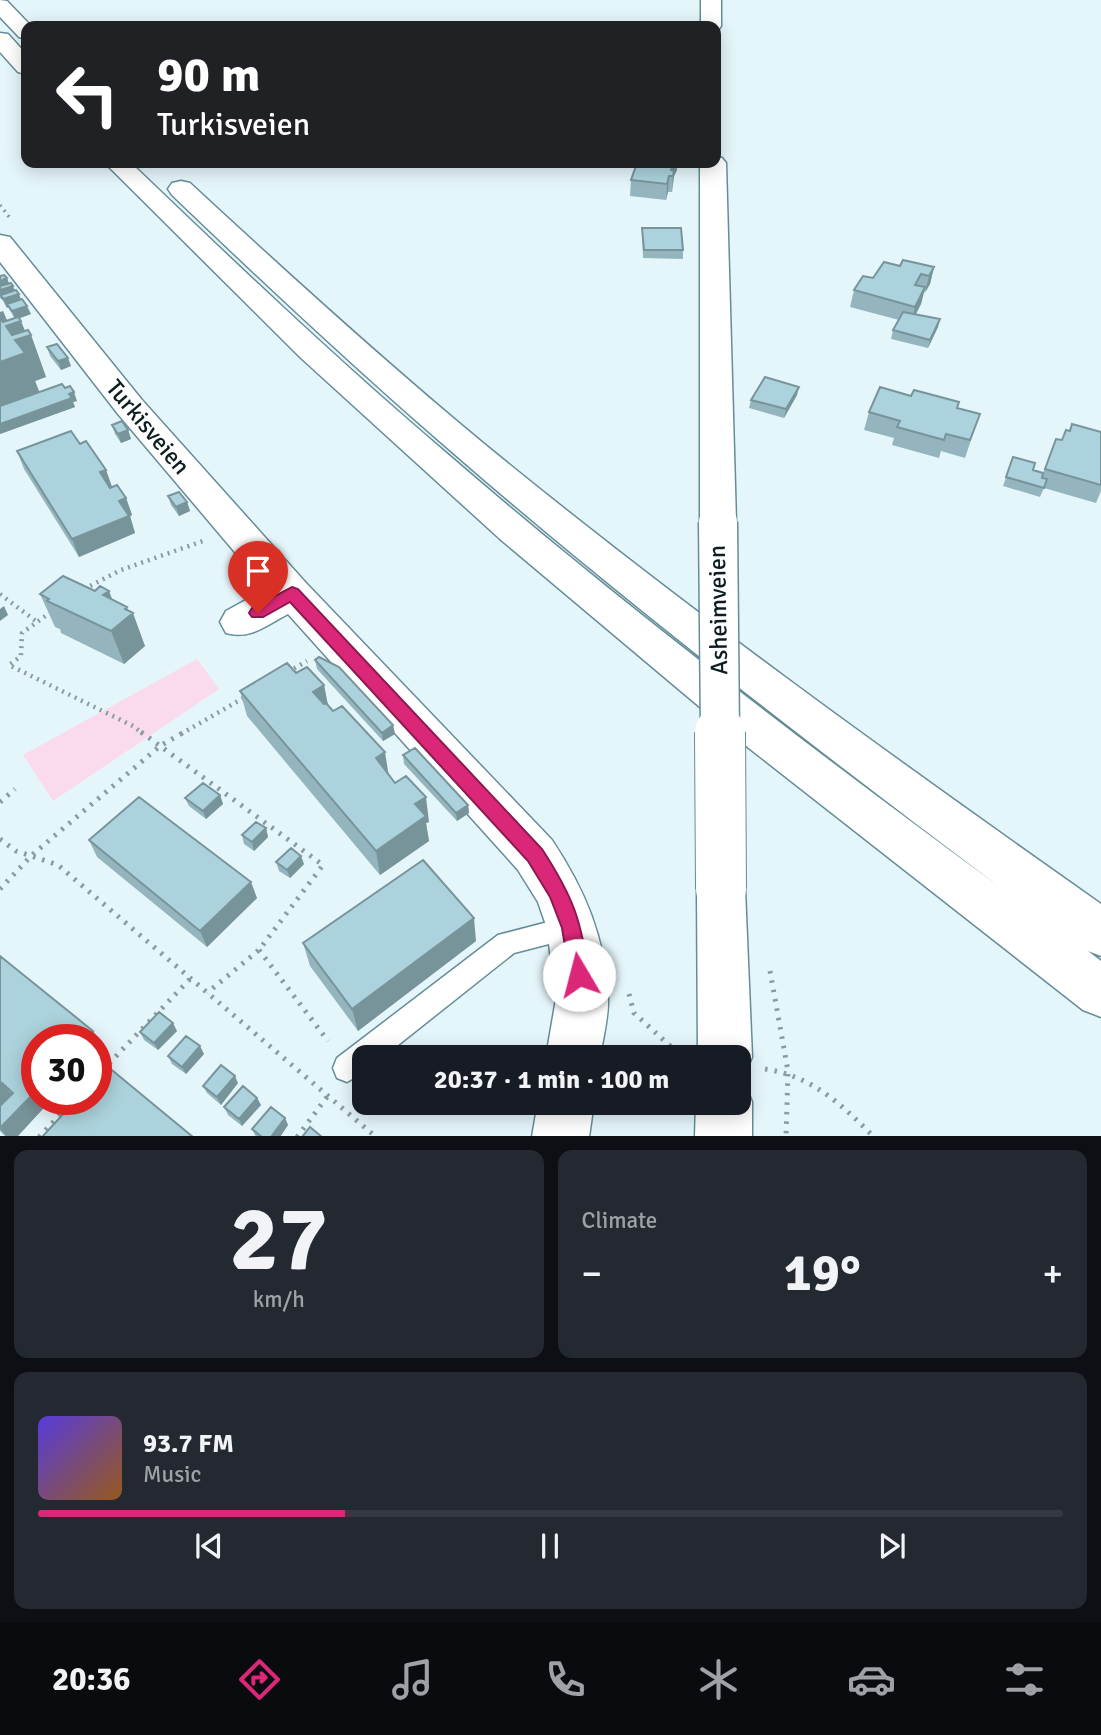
<!DOCTYPE html>
<html lang="en">
<head>
<meta charset="utf-8">
<style>
  :root { --surface:#171b24; --page:#242831; --text:#f1f3f6; --muted:#9ea1a6; --line:#363941; --accent:#db2777 }
  body { margin:0; font-family:Signika,sans-serif; background:var(--page); color:var(--text); height:100vh; display:flex; flex-direction:column; font-size:26px; white-space:nowrap }
  * { box-sizing:border-box; margin:0 }
  p { font-size:23px; color:var(--muted) }
  .icon { flex:none; width:38px; height:38px; fill:none; stroke:currentColor; stroke-width:2; stroke-linecap:round; stroke-linejoin:round }
  .map { position:relative; height:1136px; overflow:hidden }
  .sheet { display:flex; flex-direction:column; gap:14px; padding:14px; background:#0d0f14; flex:1 }
  .sheet>* { flex:none }
  .guide { position:absolute; left:21px; top:21px; width:700px; height:147px; border-radius:14px; box-shadow:0 4px 18px #0003; background:#202124; color:#fff; overflow:hidden }
  .speed { position:absolute; left:21px; top:1024px; display:flex; gap:14px; font-size:35px; font-weight:700; text-align:center }
  .speed>* { display:grid; place-content:center; width:91px; height:91px; border-radius:50%; background:var(--surface); box-shadow:0 4px 18px #0003; line-height:1 }
  .speed .limit { border:10px solid #d22; background:#fff; color:#111 }
  .pin { position:absolute; display:grid; place-items:center; width:60px; height:60px; color:#fff; margin:-72px -30px; border-radius:50% 50% 50% 0; rotate:-45deg; box-shadow:0 0 7px #0007 }
  .pin .icon { rotate:45deg }
  .me { position:absolute; width:77px; margin:-38px; rotate:352deg; stroke-linejoin:round; filter:drop-shadow(0 0 5px #0008) }
  .turn { display:flex; align-items:center; gap:24px; height:147px; padding:0 21px; font-size:32px }
  .turn .icon { width:91px; height:91px; stroke-width:2.5 }
  .turn b { display:block; font-size:49px; line-height:60px }
  .big { font-size:52px; font-weight:700; line-height:1.1 }
  .sheet .widget { flex:1; display:flex; flex-direction:column; justify-content:center; gap:10px; min-width:0; padding:0 24px; border-radius:14px; background:var(--page) }
  .sheet .dial { align-items:center; gap:0 }
  .dial b { font-size:91px; line-height:1 }
  .song { display:flex; align-items:center; gap:21px }
  .cover { width:84px; height:84px; border-radius:10px; background:linear-gradient(135deg,hsl(250 70% 55%),hsl(30 70% 35%)) }
  .played { height:7px; border-radius:4px; background:linear-gradient(90deg,var(--accent) 30%,var(--line) 30%) }
  .keys { display:flex; justify-content:space-around; direction:ltr }
  .heat { display:flex; justify-content:space-between; align-items:center; font-size:38px; direction:ltr }
  .sheet .tiles { flex:1; display:grid; gap:14px; grid-template-columns:1fr 1fr }
  .widget:last-child { grid-column:span 2 }
  .trip { position:absolute; left:352px; top:1045px; width:399px; height:70px; border-radius:14px; background:var(--surface); box-shadow:0 4px 18px #0003; font-weight:700; line-height:70px; text-align:center }
  .tabs { display:flex; height:112px; justify-content:space-around; align-items:center; background:#090b0e; color:var(--muted) }
  .tabs .icon { width:49px; height:49px }
  .tabs .active { color:var(--accent) }
  .tabs b { font-size:32px; color:var(--text) }
  .map>svg:first-child { display:block }
  .green { fill:#fadbee }
  .lines { fill:none; stroke-linecap:round; stroke-linejoin:round }
  .lane-casing { stroke:#648d98; stroke-width:3 }
  .street-casing { stroke:#648d98; stroke-width:3 }
  .secondary-casing { stroke:#648d98; stroke-width:3 }
  .highway-casing { stroke:#648d98; stroke-width:3 }
  .path-far2 { stroke:#8b9ca0; stroke-width:3.5; stroke-dasharray:2 4.5; stroke-linecap:butt }
  .path-far1 { stroke:#8b9ca0; stroke-width:4.5; stroke-dasharray:2 5; stroke-linecap:butt }
  .path { stroke:#8b9ca0; stroke-width:5; stroke-dasharray:2.5 7; stroke-linecap:butt }
  .lane { fill:#fff; fill-rule:evenodd }
  .street { fill:#fff; fill-rule:evenodd }
  .secondary { fill:#fff; fill-rule:evenodd }
  .highway { fill:#fff; fill-rule:evenodd }
  .secondary-bridge-far1-casing { stroke:#648d98; stroke-width:41; stroke-linecap:butt }
  .secondary-bridge-casing { stroke:#648d98; stroke-width:52; stroke-linecap:butt }
  .secondary-bridge-far1 { stroke:#fff; stroke-width:38 }
  .secondary-bridge { stroke:#fff; stroke-width:50 }
  .wall { fill:#94b5be }
  .shaded-wall { fill:#78949b }
  .building { fill:#acd3dd; stroke:#78949b; stroke-width:2 }
  .route { fill:#db2777; stroke:#8e194d; stroke-width:2 }
  .labels { text-anchor:middle; dominant-baseline:central; stroke-width:6; stroke-linejoin:round; paint-order:stroke }
  .street-label { font-size:24px; fill:#0d1e22; stroke:#fff }
</style>
</head>
<body>
<div class="map">
<svg width="1101" height="1137" viewBox="0 0 1101 1137">
  <rect width="100%" height="100%" fill="#e5f6fb"/>
  <!-- green -->
  <path class="green" d="M197,659L219,689L53,801L23,755Z"/>
  <g class="lines">
    <!-- lane casing -->
    <g class="lane-casing">
      <path id="lane" d="M571,916L580,920L584,928L580,936L514,953L383,1057H364V1072L347,1082L337,1078L333,1068L337,1058L498,935Z"/>
    </g>
    <!-- street casing -->
    <g class="street-casing">
      <path id="street" d="M0,235L10,237L142,400L306,583L552,840C585,890 605,937 608,997C609,1016 603,1038 600,1057H546L556,999L547,928L538,902L518,870L288,614C267,625 250,640 226,633L220,622L226,611L266,589L118,414L0,262Z
        M538,1102H594L589,1137H532Z"/>
    </g>
    <!-- secondary casing -->
    <g class="secondary-casing">
      <path id="secondary" d="M701,0H721V26L718,30L716,31V26H701Z
        M716,156L722,158L726,163L736,522L731,531L718,535L705,531L700,522V163H716Z
        M721,867L738,873L745,889L752,1057L744,1076L738,1079V1057H698L697,889L704,873Z
        M738,1080L744,1082L752,1102V1137H695L696,1102H738Z"/>
    </g>
    <!-- highway casing -->
    <g class="highway-casing">
      <path id="highway" d="M0,0L7,1L31,26H26V39L19,37L0,17Z
        M0,33L8,34L26,54V74L18,72L0,52Z
        M105,163H131C233,261 336,359 444,451C621,604 808,746 997,885C814,747 632,608 459,458C360,373 265,284 172,195L168,189L172,183L181,181L190,183C286,272 383,360 483,443C682,606 891,756 1101,904V956L1088,951L1101,961V1017L1083,1010L745,745L500,539L301,358Z"/>
    </g>
    <!-- path-far2 -->
    <path class="path-far2" d="M0,205L10,218"/>
    <!-- path-far1 -->
    <path class="path-far1" d="M84,589L121,570L203,541
      M0,594L37,622
      M51,612L22,633L21,656L9,665L133,726L143,734
      M288,672L307,661
      M181,734L247,696"/>
    <!-- path -->
    <path class="path" d="M141,732L323,865L259,950L207,993
      M0,802L15,789
      M0,839L16,851L58,865L376,1137
      M0,889L32,855L160,746L184,732
      M259,950L328,1041
      M770,971L788,1071L786,1137
      M629,994L634,1013L680,1055
      M765,1069C812,1076 841,1104 874,1137
      M96,1077L190,979
      M39,1137L75,1099
      M297,1137L327,1097"/>
    <!-- lane -->
    <use href="#lane" class="lane"/>
    <!-- street -->
    <use href="#street" class="street"/>
    <!-- secondary -->
    <use href="#secondary" class="secondary"/>
    <!-- highway -->
    <use href="#highway" class="highway"/>
    <!-- secondary-bridge-far1 casing -->
    <g class="secondary-bridge-far1-casing">
      <path id="secondary-bridge-far1" d="M718,522L720,734"/>
    </g>
    <!-- secondary-bridge casing -->
    <g class="secondary-bridge-casing">
      <path id="secondary-bridge" d="M720,732L721,889"/>
    </g>
    <!-- secondary-bridge-far1 -->
    <use href="#secondary-bridge-far1" class="secondary-bridge-far1"/>
    <!-- secondary-bridge -->
    <use href="#secondary-bridge" class="secondary-bridge"/>
  </g>
  <!-- wall -->
  <path class="wall" d="M677,170L674,176L672,192H668L666,200L630,196L631,180Z
    M642,228L683,250V259L643,258Z
    M900,266L934,267L930,284L924,293L921,304L916,314L938,327L928,348L891,339L893,330L899,320L850,307L854,290L873,278Z
    M0,276L7,278L9,283L13,286L15,291L31,314L19,318L25,331L31,335L46,377L35,381L39,392L65,388L77,401L73,402L75,407L0,434L3,311L7,321L15,319L8,307L7,308L2,299L0,298Z
    M47,347L71,366L61,370L50,356Z
    M797,395L784,418L749,408L751,400Z
    M957,408L974,431L965,458L941,451L939,458L892,445L894,438L864,430L869,412Z
    M112,425L128,430L131,439L121,443L115,434Z
    M1066,430L1101,432V491L1096,503L1044,488L1040,497L1003,486L1013,457L1033,470L1043,473L1056,439L1062,440Z
    M80,444L106,470L112,487L126,498L132,515L130,516L135,533L79,557L24,469L17,451Z
    M168,496L187,502L190,511L179,516L171,505Z
    M95,591H109L112,600L128,611L145,646L124,664L61,633L60,629L55,627L40,594Z
    M315,660L393,725L395,734L383,741L317,669Z
    M296,673L324,685L328,705L395,783L429,822L426,823L429,841L380,875L247,716L240,691Z
    M403,755L468,805L469,813L457,821L404,764Z
    M220,795L223,804L206,819L189,806L185,798Z
    M266,828L268,837L254,851L244,844L242,835Z
    M89,840L257,898L207,947L97,857Z
    M276,862L304,864L290,878L279,871Z
    M476,941L358,1031L310,966L303,943Z
    M0,956L93,1031L103,1046L96,1053V1040L52,1099L17,1137H6L0,1131Z
    M177,1031L158,1050L144,1040L140,1032Z
    M204,1054L186,1074L172,1064L168,1056Z
    M238,1083L221,1105L207,1093L203,1086Z
    M257,1098L261,1105L242,1126L228,1115L224,1107Z
    M285,1118L288,1125L280,1137H256L252,1129Z"/>
  <!-- shaded-wall -->
  <path class="shaded-wall" d="M674,163H677V170L674,176L672,192L673,176L671,170Z
    M669,176L668,192L666,200L667,184Z
    M934,267L930,284L925,293L929,276Z
    M7,278L10,287L0,290V281Z
    M13,286L16,295H1L2,299H1L0,290Z
    M925,287L921,304L911,323L915,307Z
    M19,294L22,302L7,304L8,307L7,308L3,299Z
    M27,306L31,314L15,320L12,311Z
    M3,311L9,325L21,321L27,336L31,335L46,377L35,381L41,396L0,410V312Z
    M940,319L938,327L928,348L930,340Z
    M68,358L71,366L61,370L58,361Z
    M799,387L797,395L784,418L786,409Z
    M74,392L77,401L73,402L75,407L0,434V424Z
    M128,430L131,439L121,443L118,434Z
    M106,470L112,487L106,490L100,472Z
    M126,498L132,515L130,516L135,533L79,557L72,539L119,501Z
    M187,502L190,511L179,516L176,507Z
    M109,591L121,623L125,609L127,607L130,616L133,613L145,646L124,664L111,631L103,595Z
    M4,606L8,615L0,621V609Z
    M324,685L329,711L313,692Z
    M393,725L395,734L383,741L382,733Z
    M385,752L389,777L376,758Z
    M220,795L223,804L206,819L203,811Z
    M426,797L429,822L426,823L429,841L380,875L376,851L415,804Z
    M468,805L469,813L457,821L456,813Z
    M266,828L268,837L254,851L252,842Z
    M301,856L304,864L290,878L287,870Z
    M251,882L257,898L207,947L200,931Z
    M474,918L476,941L358,1031L352,1009Z
    M173,1023L177,1031L158,1050L154,1043Z
    M93,1031L103,1046L96,1053V1040H85Z
    M200,1046L204,1054L186,1074L182,1067Z
    M235,1076L238,1083L221,1105L217,1097Z
    M2,1083L14,1097L0,1111V1085Z
    M37,1090V1099H52L17,1137H7L0,1129Z
    M257,1098L261,1105L242,1126L239,1119Z
    M285,1118L288,1125L280,1137H271Z"/>
  <!-- building -->
  <path class="building" d="M637,163H674L671,170L674,171L673,176H669L667,184L631,180Z
    M642,228H681L683,250H644Z
    M903,260L934,267L929,276L921,274L915,285L925,287L915,307L854,290L863,276L873,278L884,262L900,266Z
    M4,275L7,278L0,281V276Z
    M11,283L13,286L0,290V286Z
    M16,290L19,294L3,299L1,295Z
    M22,299L27,306L12,311L7,304Z
    M903,312L940,319L930,340L893,330Z
    M18,317L21,321L6,326L12,335L28,330L31,335L15,340L25,353L0,362V318L3,322Z
    M57,344L68,358L58,361L47,347Z
    M765,377L799,387L786,409L751,400Z
    M62,384L65,388L70,386L74,392L69,394L72,398L0,424V406Z
    M880,387L911,396L914,390L959,402L957,408L980,414L970,440L946,434L944,440L897,427L900,421L869,412Z
    M122,421L128,430L118,434L112,425Z
    M1072,424L1101,432V485L1045,469L1056,439L1062,440L1066,430L1070,431Z
    M71,431L80,444L86,441L106,470L100,472L110,488L117,485L126,498L119,501L129,516L72,539L17,451Z
    M1013,457L1035,463L1033,470L1043,473L1042,478L1047,479L1044,488L1006,477Z
    M179,492L187,502L176,507L168,496Z
    M63,576L95,591L100,586L109,591L103,595L127,607L125,609L133,613L111,631L47,601L49,599L40,594Z
    M319,657L339,667L393,725L382,733L315,660Z
    M287,663L296,673L307,667L324,685L313,692L324,704L326,703L333,711L342,706L385,752L376,758L395,783L406,776L426,797L415,804L426,816L376,851L240,691Z
    M415,748L468,805L456,813L403,755Z
    M203,783L220,795L203,811L185,798Z
    M139,797L251,882L200,931L89,840Z
    M256,822L266,828L252,842L242,835Z
    M291,848L301,856L287,870L276,862Z
    M423,860L474,918L352,1009L303,943Z
    M0,956L93,1031L85,1040H37V1090L0,1128V1106L13,1093L2,1083L0,1085Z
    M159,1012L173,1023L154,1043L140,1032Z
    M186,1036L200,1046L182,1067L168,1056Z
    M221,1065L235,1076L217,1097L203,1086Z
    M107,1066L193,1137H42L77,1099H96V1078Z
    M243,1086L257,1098L239,1119L224,1107Z
    M271,1107L285,1118L271,1137H262L252,1129Z
    M310,1127L322,1137H302Z"/>
  <!-- route -->
  <path class="route" d="M292,587L298,589L542,849C573,897 581,919 589,975L586,982L579,985L571,982L562,928L550,897L528,861L290,602L263,617H252L249,613L252,608Z"/>
  <g class="labels">
    <!-- street labels -->
    <g class="street-label">
      <text transform="translate(148 427) rotate(50)">Turkisveien</text>
      <text transform="translate(718 610) rotate(-91)">Asheimveien</text>
    </g>
  </g>
</svg>
<div class="speed"><div class="limit">30</div></div>
<div class="pin" style="left:258px;top:613px;background:#d93025"><svg class="icon" aria-label="arrive" viewBox="0 0 24 24"><path d="M6 21V4h12l-3 4 3 4H6"/></svg></div>
<svg class="me" style="left:579px;top:975px" viewBox="-20 -20 40 40"><circle r="19" fill="#fff"/><path d="M0-13L10 11 0 6-10 11z" fill="#db2777"/></svg>
<div class="trip">20:37 · 1 min · 100 m</div>
<div class="guide">
<div class="turn"><svg class="icon" aria-label="left" viewBox="0 0 24 24"><path d="M17 20v-9H6M10 6l-5 5 5 5"/></svg><div><b>90 m</b>Turkisveien</div></div>
</div>
</div>
<section class="sheet">
<div class="tiles">
<div class="widget dial"><b>27</b><p>km/h</p></div>
<div class="widget"><p>Climate</p>
<div class="heat"><a>−</a><b class="big">19°</b><a>+</a></div>
</div>
<div class="widget">
<div class="song"><i class="cover"></i><div><b>93.7 FM</b><p>Music</p></div></div>
<div class="played"></div>
<div class="keys"><svg class="icon" aria-label="previous" viewBox="0 0 24 24"><path d="M18 5L8 12l10 7zM5 5v14"/></svg><svg class="icon" aria-label="pause" viewBox="0 0 24 24"><path d="M8 5v14M16 5v14"/></svg><svg class="icon" aria-label="next" viewBox="0 0 24 24"><path d="M6 5l10 7-10 7zM19 5v14"/></svg></div>
</div>
</div>
</section>
<nav class="tabs">
<b>20:36</b>
<svg class="icon active" aria-label="directions" viewBox="0 0 24 24"><path d="M12 3l9 9-9 9-9-9zM9 14v-3h6M13 9l2 2-2 2"/></svg>
<svg class="icon" aria-label="music" viewBox="0 0 24 24"><path d="M9 18V5l10-2v13"/><circle cx="6" cy="18" r="3"/><circle cx="16" cy="16" r="3"/></svg>
<svg class="icon" aria-label="phone" viewBox="0 0 24 24"><path d="M5 4h4l2 5-3 2q2 4 5 5l2-3 5 2v4C11 20 4 13 5 4z"/></svg>
<svg class="icon" aria-label="climate" viewBox="0 0 24 24"><path d="M12 3v18M4 7l16 10M4 17L20 7"/></svg>
<svg class="icon" aria-label="car" viewBox="0 0 24 24"><path d="M5 17H2v-5l4-1 3-4h7l3 4 3 1v5h-3M9 17h6M6 11h13"/><circle cx="7" cy="17" r="2"/><circle cx="17" cy="17" r="2"/></svg>
<svg class="icon" aria-label="filters" viewBox="0 0 24 24"><path d="M4 7h16M4 17h16"/><circle cx="9" cy="7" r="2"/><circle cx="15" cy="17" r="2"/></svg>
</nav>
</body>
</html>
